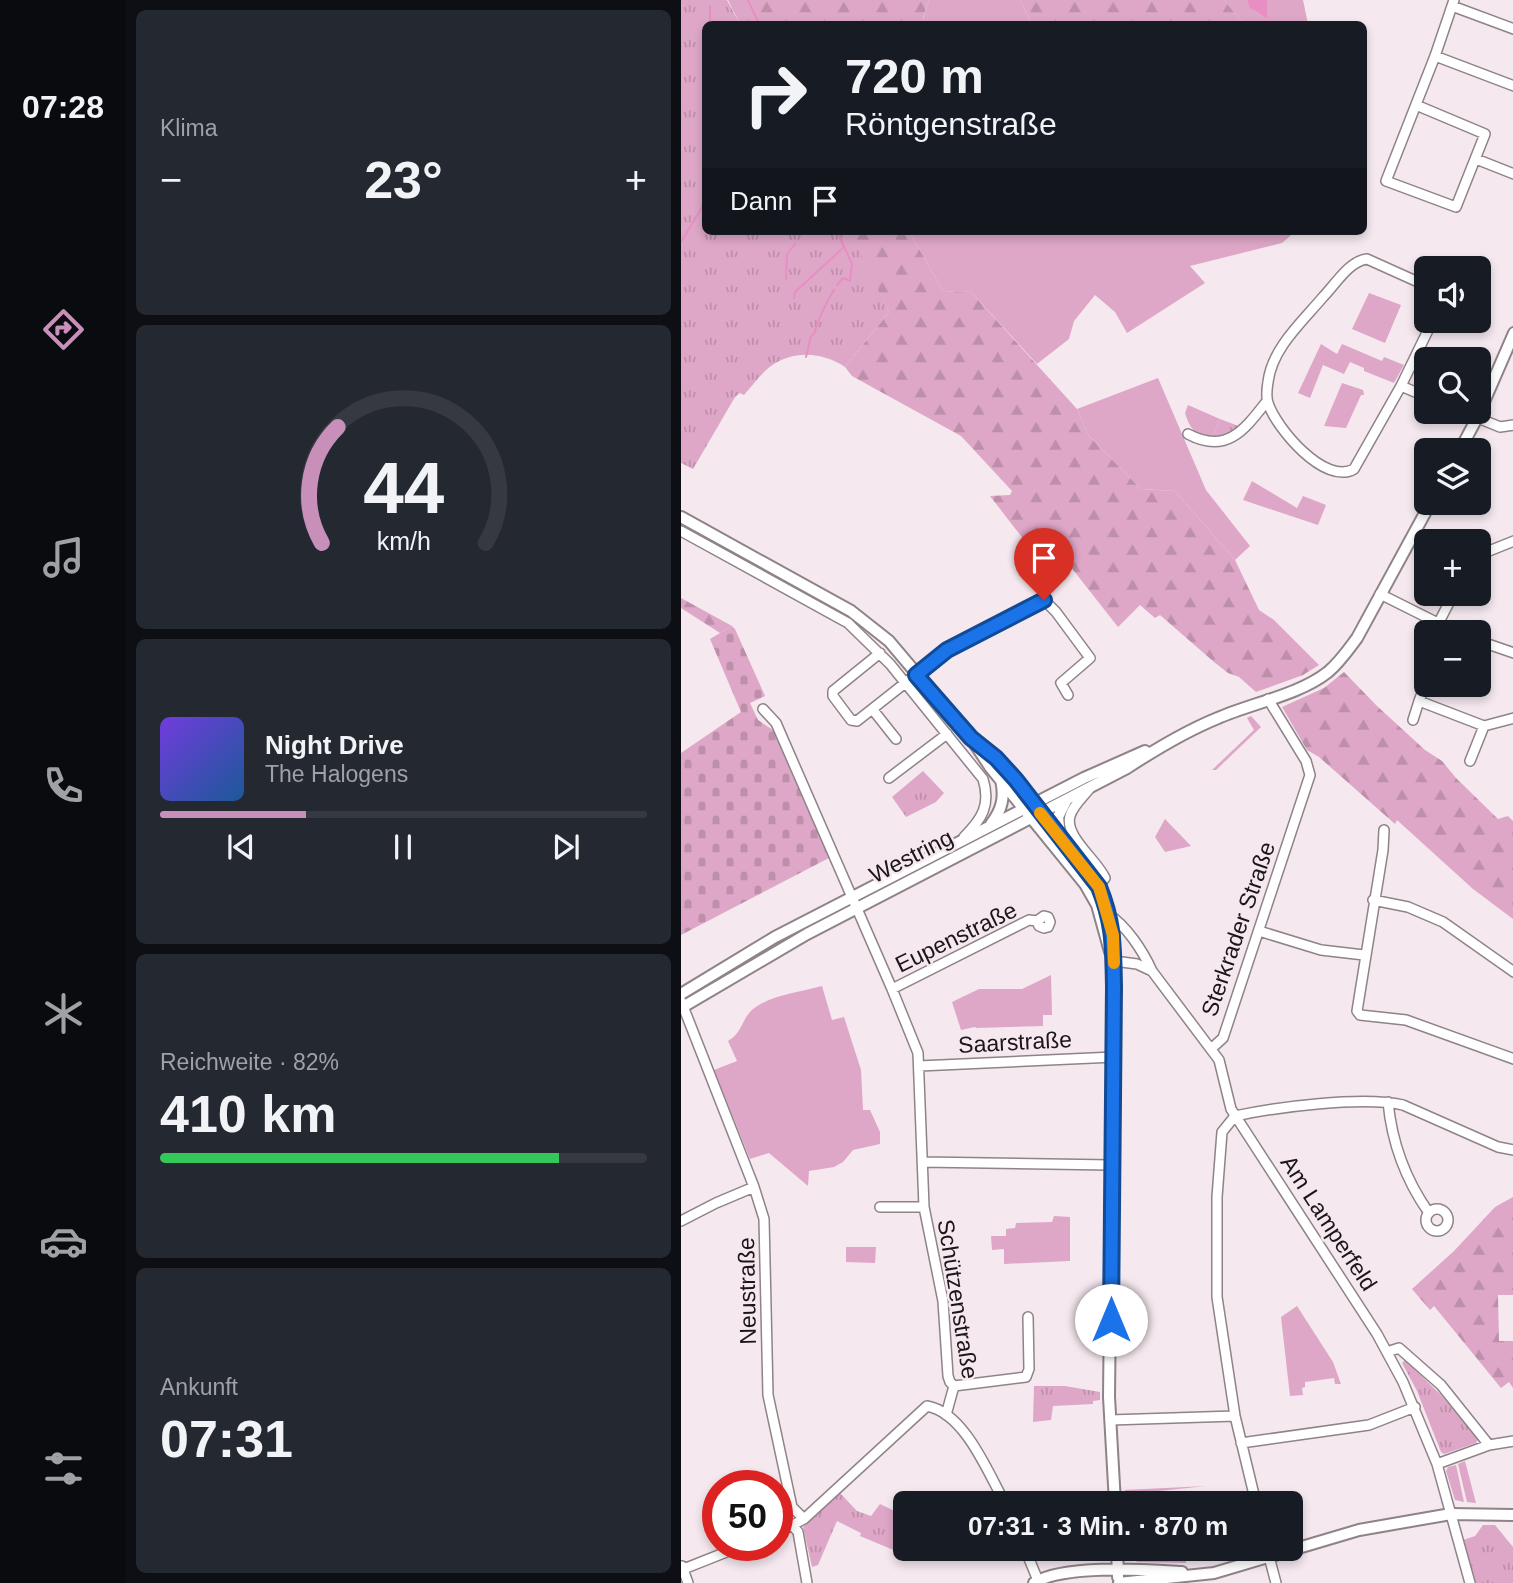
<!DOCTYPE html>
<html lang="de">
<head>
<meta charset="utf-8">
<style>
  :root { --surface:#171b24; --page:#242831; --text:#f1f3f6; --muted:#9ea1a6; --line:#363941; --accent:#c78fb9 }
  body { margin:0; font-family:Arial,sans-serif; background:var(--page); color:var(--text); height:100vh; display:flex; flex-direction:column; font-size:26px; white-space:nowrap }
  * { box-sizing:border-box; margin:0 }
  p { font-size:23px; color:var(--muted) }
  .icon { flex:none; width:38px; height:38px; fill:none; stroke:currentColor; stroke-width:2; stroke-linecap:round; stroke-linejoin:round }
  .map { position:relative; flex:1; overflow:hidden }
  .drawer { display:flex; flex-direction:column; gap:10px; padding:10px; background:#0d0f14; width:555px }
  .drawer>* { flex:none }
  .top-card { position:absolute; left:21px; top:21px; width:665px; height:214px; border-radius:10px; box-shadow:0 4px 10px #0003; background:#171b24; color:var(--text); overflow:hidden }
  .buttons { position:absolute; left:733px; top:256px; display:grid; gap:14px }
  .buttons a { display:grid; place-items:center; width:77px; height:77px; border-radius:10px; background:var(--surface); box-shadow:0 4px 10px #0003; font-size:35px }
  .speed { position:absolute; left:21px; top:1470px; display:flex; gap:14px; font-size:35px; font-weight:700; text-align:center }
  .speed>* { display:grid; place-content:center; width:91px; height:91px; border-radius:50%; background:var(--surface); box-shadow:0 4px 10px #0003; line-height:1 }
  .speed .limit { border:10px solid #d22; background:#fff; color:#111 }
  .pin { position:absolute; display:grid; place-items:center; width:60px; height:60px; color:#fff; margin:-72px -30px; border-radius:50% 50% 50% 0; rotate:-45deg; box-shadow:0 0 7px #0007 }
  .pin .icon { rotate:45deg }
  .me { position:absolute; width:77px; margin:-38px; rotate:0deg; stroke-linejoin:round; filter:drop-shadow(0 0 5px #0008) }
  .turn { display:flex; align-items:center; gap:24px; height:147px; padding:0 28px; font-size:32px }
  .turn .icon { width:91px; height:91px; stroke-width:2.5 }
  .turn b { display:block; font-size:49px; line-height:60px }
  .then { display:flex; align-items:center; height:66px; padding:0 28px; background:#0003; gap:14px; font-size:26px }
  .big { font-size:52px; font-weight:700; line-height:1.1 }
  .drawer .card { flex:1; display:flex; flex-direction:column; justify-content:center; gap:10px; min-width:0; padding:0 24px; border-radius:10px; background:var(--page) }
  .drawer .dial { align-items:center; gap:0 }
  .dial svg { height:182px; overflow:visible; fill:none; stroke:var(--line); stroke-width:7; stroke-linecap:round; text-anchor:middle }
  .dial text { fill:var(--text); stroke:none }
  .song { display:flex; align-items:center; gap:21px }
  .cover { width:84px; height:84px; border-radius:10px; background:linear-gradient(135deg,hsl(260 70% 55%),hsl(210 70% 35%)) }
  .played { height:7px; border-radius:4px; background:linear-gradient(90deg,var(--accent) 30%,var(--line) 30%) }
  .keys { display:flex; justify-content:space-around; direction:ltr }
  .heat { display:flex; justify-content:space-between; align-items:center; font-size:38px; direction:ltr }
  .charge { height:10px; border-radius:5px; background:linear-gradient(90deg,#34c759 82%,var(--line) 0) }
  .trip { position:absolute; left:212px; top:1491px; width:410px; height:70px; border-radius:10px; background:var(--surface); box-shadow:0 4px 10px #0003; font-weight:700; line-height:70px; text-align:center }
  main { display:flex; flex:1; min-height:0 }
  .tabs { display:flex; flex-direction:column; width:126px; justify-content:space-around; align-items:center; background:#090b0e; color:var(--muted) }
  .tabs .icon { width:49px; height:49px }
  .tabs .selected { color:var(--accent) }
  .tabs b { font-size:32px; color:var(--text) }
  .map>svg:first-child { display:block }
  .green { fill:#dea7c7 }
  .forest { fill:url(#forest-firs) }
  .cemetery { fill:url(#cemetery-stones) }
  .park { fill:url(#park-tufts) }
  .water { fill:url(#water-ripples) }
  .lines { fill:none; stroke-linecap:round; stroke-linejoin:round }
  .stream { stroke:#e78fc4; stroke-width:2 }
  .minor-casing { stroke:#8e8389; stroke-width:12 }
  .major-casing { stroke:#8e8389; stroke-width:14 }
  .minor { stroke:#fff; stroke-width:9 }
  .major { stroke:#fff; stroke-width:10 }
  .route-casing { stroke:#114b97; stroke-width:18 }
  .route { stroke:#1a73e8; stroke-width:12 }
  .slow { stroke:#f59e0b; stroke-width:12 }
  .labels { text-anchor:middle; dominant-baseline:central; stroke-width:5; stroke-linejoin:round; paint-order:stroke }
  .street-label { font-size:23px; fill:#1b1619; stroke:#f5e8ef }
</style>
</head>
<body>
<main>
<nav class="tabs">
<b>07:28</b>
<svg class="icon selected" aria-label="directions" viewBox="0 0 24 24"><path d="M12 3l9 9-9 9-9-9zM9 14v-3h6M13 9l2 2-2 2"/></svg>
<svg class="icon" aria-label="music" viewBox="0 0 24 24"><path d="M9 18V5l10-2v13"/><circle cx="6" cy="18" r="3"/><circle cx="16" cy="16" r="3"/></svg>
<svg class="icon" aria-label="phone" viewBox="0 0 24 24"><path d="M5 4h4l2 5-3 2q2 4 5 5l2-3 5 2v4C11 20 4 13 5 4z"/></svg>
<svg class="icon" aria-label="climate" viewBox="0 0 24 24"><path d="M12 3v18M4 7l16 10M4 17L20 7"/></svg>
<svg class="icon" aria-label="car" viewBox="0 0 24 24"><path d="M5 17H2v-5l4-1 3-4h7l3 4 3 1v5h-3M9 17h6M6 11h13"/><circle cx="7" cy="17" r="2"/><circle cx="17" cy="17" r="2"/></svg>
<svg class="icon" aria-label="filters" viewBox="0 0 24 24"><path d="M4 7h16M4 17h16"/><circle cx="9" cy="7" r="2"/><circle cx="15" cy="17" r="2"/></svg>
</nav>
<section class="drawer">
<div class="card"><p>Klima</p>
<div class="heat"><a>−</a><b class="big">23°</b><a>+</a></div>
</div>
<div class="card dial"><svg viewBox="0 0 100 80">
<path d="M14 69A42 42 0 1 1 86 69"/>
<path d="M14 69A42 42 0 0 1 21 18" stroke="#c78fb9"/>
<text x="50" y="56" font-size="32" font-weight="700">44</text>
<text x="50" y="72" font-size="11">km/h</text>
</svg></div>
<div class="card">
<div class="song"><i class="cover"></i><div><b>Night Drive</b><p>The Halogens</p></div></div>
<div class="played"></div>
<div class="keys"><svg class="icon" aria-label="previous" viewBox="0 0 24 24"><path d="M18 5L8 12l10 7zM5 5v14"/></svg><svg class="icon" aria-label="pause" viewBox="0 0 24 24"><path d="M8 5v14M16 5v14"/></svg><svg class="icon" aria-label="next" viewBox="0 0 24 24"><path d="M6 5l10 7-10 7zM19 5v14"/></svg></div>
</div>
<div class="card"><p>Reichweite · 82%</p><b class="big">410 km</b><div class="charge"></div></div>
<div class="card"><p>Ankunft</p><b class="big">07:31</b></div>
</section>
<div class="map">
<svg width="833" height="1583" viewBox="0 0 833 1583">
  <defs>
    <pattern id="forest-firs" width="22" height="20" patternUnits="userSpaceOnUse" patternTransform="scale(1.75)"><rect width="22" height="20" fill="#dea7c7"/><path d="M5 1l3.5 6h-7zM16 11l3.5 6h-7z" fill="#be8faa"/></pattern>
    <pattern id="cemetery-stones" width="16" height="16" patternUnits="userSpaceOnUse" patternTransform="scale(1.75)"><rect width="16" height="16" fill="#dea7c7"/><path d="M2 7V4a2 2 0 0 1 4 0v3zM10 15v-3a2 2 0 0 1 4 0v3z" fill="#be8faa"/></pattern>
    <pattern id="park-tufts" width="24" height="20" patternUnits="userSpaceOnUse" patternTransform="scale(1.75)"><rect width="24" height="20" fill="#dea7c7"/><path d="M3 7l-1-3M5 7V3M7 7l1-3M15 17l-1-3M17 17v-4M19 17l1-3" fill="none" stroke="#be8faa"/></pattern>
    <pattern id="water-ripples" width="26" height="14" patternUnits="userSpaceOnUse" patternTransform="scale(1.75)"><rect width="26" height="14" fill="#e78fc4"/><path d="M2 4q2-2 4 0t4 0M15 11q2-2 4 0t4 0" fill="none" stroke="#ba749e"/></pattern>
  </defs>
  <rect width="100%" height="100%" fill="#f5e8ef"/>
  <!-- green -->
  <path class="green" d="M248,0H339L351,24H245L242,19Z
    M543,0H566L572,10L583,17L586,15V0H622L627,24H563Z
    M228,231H615L601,243L509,266L524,283L446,333L434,312L414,295L393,321L388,339L356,364L290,292L262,291Z
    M688,293L720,305L704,343L671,329Z
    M640,344L656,354L661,344L701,361L703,357L723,365L713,383L683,371V368L669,362L663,374L642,365L629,398L617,393Z
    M477,378L525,490L569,546L554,560L494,491L460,489L408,436L396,409Z
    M661,383L682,390L683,395H680L665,428L643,426Z
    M507,405L539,419L531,438C514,435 509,429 504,413Z
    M571,481L616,508L622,496L645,505L637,525L562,500Z
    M570,716L580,727L535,770H531L573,730L566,718Z
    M484,819L510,846L484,852L474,837Z
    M370,975L371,1015H362V1026L295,1028L294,1027L280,1030L271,1002L298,989H341Z
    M141,986L151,1020L163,1017L180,1070L182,1110H189L199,1132V1144L172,1150L162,1162L153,1167L128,1171L127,1186L88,1153L69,1159L33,1070L56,1061L47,1041C62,1032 60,1020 71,1010C88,995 120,992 141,986Z
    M373,1216L389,1217V1261L323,1264V1249L311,1250L310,1236H325V1229L334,1228L335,1223L371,1222Z
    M165,1247H195L194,1263L165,1262Z
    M616,1306L652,1362L660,1384H654L653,1378L624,1382V1387L621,1388L622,1395L609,1396L600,1317Z
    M784,1461L795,1503L786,1502L777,1464Z
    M775,1465L783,1502L774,1500L765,1471L767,1467Z
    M525,1486L459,1493V1499L444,1500V1490Z
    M465,1552L466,1557L505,1559V1563L455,1562Z"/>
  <!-- forest -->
  <path class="forest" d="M47,0H248L242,18L245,24H59Z
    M339,0H543L563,24H351Z
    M166,231H228L262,291L290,292L396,409L408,436L460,489L494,491L554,560L578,610L593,620L638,665L622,675L575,692L558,677L547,673L533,662L479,615L474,618L459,605L437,627L389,566L371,576L309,496L329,495L331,491L280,436L171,376L164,367L208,312Z
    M0,598L51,626L39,633L0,608Z
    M663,672L696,706L744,750L761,761L775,778L817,819L827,816L832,821V919L792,889L716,820L714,824L638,757L626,750L601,707L643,688Z
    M832,1197V1295H817L818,1341H832V1388L828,1382L820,1388L753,1306L749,1310L731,1289L773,1251L814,1207Z"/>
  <!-- cemetery -->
  <path class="cemetery" d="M51,626L54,629L84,696L69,703L77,720L92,730L148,858L0,935V753L60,712L29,639Z"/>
  <!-- park -->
  <path class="park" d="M0,0H46L59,24H24V231H168L208,312L164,367C141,352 113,350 90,366C80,373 71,386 63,395L59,393L54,397L12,469L0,463Z
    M539,419L560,427L549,435L531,438Z
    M242,771L263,793L255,802L225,817L211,797Z
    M724,1360L760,1395L797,1439L795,1443L763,1454L760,1452L736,1391L721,1363Z
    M353,1386H384L419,1392V1400L412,1401V1404L372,1406L370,1420L352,1422Z
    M159,1493L176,1511L190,1516L199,1504L224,1516L220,1525L224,1527V1549L222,1554L179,1536L180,1533L156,1521L137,1565L131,1567L122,1527Z
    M802,1525H814L832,1547V1583H794L782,1540L794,1536Z"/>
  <!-- water -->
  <path class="water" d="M566,0H586V17H583L569,8Z"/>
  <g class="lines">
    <!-- stream -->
    <path class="stream" d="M67,0L78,24
      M29,6V24
      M156,231L171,264L169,281L162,278L156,285
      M117,234L118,231
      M0,242L24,202
      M105,279L106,254L114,244
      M113,298L114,292L163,247
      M125,357L130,336L133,334C138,318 144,304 153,290"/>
    <!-- minor casing -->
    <g class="minor-casing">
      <path id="minor" d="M771,6L833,29
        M754,56L833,86
        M735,105L804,134L775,207L705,181L754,56L773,0
        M795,159L833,174
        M746,286L686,259C668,261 654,285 642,297C622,321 591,348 587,382C586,388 585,397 587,403C595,428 644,486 673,469L720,386L752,320
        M720,386L746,397
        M780,411L819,427L833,425
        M507,434C546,455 564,429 586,401
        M0,531L167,623L209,664L302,779C310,805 301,819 283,837
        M798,555L833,541
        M699,594L775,632
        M757,624L773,593
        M798,641L833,653
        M199,653L152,691V696L170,720L176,721L266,650L363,600L375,612L409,658L380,683L387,695
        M746,680L738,701L803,726L833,718
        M82,709L95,723L211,989L237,1053L243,1207L262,1301L267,1376L269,1382L273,1386
        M192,710L215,739
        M732,720L738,701
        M789,761L803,726
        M208,778L266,734
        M409,788C403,796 392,805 389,816C383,836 416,860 424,878L417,887
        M703,830L702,850L676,1011L679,1015L725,1020L833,1059
        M692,900L727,907L762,922L833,972
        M427,914C445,925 462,951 471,971L538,1060L550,1109L696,1334L722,1382L756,1464L789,1583
        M578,931L640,950L683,955
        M433,961L456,964L471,971
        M211,989L348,920L356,921L358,926L363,928L367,927L369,922L367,917L363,916L356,921
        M0,1001L73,1187L83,1219L87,1395L111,1507L123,1519
        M531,1048L542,1038L629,775L625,761L587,699
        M238,1066L433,1057
        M707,1102C711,1144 724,1179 748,1213
        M554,1116L541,1132L536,1197V1297L554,1416L575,1503
        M554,1116C596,1107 681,1096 722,1105L817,1147L833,1150
        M242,1162L430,1165
        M199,1207H243
        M745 1220a11 11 0 1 1 22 0a11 11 0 1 1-22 0Z
        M0,1221L35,1203L73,1187
        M706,1352L718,1348L760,1385L808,1445
        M273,1386L345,1377L348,1369L347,1317
        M265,1415L273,1386
        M429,1420L554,1416
        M560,1443L688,1425L734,1407
        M756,1464L808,1445L833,1441
        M112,1526L117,1532L126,1583
        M96,1533L123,1519L246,1406C284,1413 307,1473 324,1503
        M344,1549L358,1583
        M586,1549L595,1583
        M1,1566L7,1583
        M0,1570L63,1545"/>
    </g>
    <!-- major casing -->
    <g class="major-casing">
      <path id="major" d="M779,450L796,418L833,333
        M0,517L170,611L208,641L290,738L309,767L404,884L416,905L429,952
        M290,738L315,758L335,780L417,887L433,935L428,1397L434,1503
        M310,824C321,810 324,797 320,780
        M379,836L377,817L386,799
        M0,994L94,937L403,778L464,751
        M0,1008L126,934L446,768C475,749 505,731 537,718C571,703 618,695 647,672C659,662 667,650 676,638L750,502
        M436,1549L437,1577
        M353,1583C383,1564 466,1570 501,1572
        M438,1583L533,1573L678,1530L770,1514L833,1515"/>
    </g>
    <!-- minor -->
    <use href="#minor" class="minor"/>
    <!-- major -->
    <use href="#major" class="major"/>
  </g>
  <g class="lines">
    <!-- route casing -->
    <g class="route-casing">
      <path id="route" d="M363,600L266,650L235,675L290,738L315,758L335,780L418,887C433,924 432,947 433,986L430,1320"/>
    </g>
    <!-- route -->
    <use href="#route" class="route"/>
    <!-- slow -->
    <path class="slow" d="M359,813L418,887L432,935L433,963"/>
  </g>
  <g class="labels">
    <!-- street labels -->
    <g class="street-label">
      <text transform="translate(230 856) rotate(-27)">Westring</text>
      <text transform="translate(557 929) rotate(-71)">Sterkrader Straße</text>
      <text transform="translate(275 937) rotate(-26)">Eupenstraße</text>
      <text transform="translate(334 1042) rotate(-3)">Saarstraße</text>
      <text transform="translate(648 1223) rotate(57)">Am Lamperfeld</text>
      <text transform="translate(66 1291) rotate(-91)">Neustraße</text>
      <text transform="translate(277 1299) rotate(81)">Schützenstraße</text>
    </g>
  </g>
</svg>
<div class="buttons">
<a><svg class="icon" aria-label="sound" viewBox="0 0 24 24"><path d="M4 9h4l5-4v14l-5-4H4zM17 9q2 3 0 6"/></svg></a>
<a><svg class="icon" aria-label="search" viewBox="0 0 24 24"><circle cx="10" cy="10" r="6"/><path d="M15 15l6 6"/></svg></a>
<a><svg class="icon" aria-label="layers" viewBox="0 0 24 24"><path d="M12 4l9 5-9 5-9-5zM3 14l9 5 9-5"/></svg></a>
<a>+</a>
<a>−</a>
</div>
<div class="speed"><div class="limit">50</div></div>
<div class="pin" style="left:363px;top:600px;background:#d93025"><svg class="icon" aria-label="arrive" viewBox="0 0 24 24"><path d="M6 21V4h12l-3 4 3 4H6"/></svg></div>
<svg class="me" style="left:430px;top:1320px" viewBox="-20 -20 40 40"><circle r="19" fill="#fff"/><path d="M0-13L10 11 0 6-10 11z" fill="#1a73e8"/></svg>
<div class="trip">07:31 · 3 Min. · 870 m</div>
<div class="top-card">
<div class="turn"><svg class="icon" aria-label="right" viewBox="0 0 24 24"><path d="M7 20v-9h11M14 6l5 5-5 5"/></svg><div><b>720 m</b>Röntgenstraße</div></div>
<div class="then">Dann<svg class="icon" aria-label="arrive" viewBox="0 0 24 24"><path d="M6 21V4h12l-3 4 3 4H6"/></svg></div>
</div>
</div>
</main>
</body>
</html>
